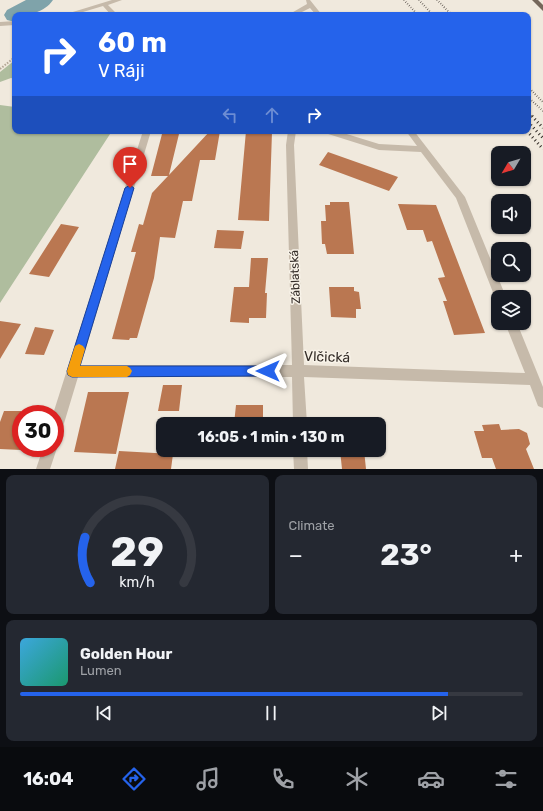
<!DOCTYPE html>
<html lang="en">
<head>
<meta charset="utf-8">
<style>
  :root { --surface:#171b24; --page:#242831; --text:#f1f3f6; --muted:#9ea1a6; --line:#363941; --accent:#2563eb }
  body { margin:0; font-family:Rubik,sans-serif; background:var(--page); color:var(--text); height:100vh; display:flex; flex-direction:column; font-size:15px; white-space:nowrap }
  * { box-sizing:border-box; margin:0 }
  p { font-size:13px; color:var(--muted) }
  .icon { flex:none; width:22px; height:22px; fill:none; stroke:currentColor; stroke-width:2; stroke-linecap:round; stroke-linejoin:round }
  .map { position:relative; height:469px; overflow:hidden }
  .side { display:flex; flex-direction:column; gap:6px; padding:6px; background:#0d0f14; flex:1 }
  .side>* { flex:none }
  .top-card { position:absolute; left:12px; top:12px; width:519px; height:122px; border-radius:8px; box-shadow:0 1px 3px #0004; background:#2563eb; color:#fff; overflow:hidden }
  .needle { width:26px; rotate:232deg }
  .tools { position:absolute; left:491px; top:146px; display:grid; gap:8px }
  .tools a { display:grid; place-items:center; width:40px; height:40px; border-radius:8px; background:var(--surface); box-shadow:0 1px 3px #0004; font-size:20px }
  .speed { position:absolute; left:12px; top:405px; display:flex; gap:8px; font-size:20px; font-weight:700; text-align:center }
  .speed>* { display:grid; place-content:center; width:52px; height:52px; border-radius:50%; background:var(--surface); box-shadow:0 1px 3px #0004; line-height:1 }
  .speed .limit { border:6px solid #d22; background:#fff; color:#111 }
  .pin { position:absolute; display:grid; place-items:center; width:34px; height:34px; color:#fff; margin:-41px -17px; border-radius:50% 50% 50% 0; rotate:-45deg; box-shadow:0 0 4px #0007 }
  .pin .icon { rotate:45deg }
  .me { position:absolute; width:44px; margin:-22px; rotate:270deg; stroke-linejoin:round; filter:drop-shadow(0 0 3px #0008) }
  .turn { display:flex; align-items:center; gap:14px; height:84px; padding:0 20px; font-size:18px }
  .turn .icon { width:52px; height:52px; stroke-width:2.5 }
  .turn b { display:block; font-size:28px; line-height:34px }
  .lanes { display:flex; align-items:center; height:38px; padding:0 20px; background:#0003; justify-content:center; gap:20px; direction:ltr }
  .lanes .off { opacity:.35 }
  .big { font-size:30px; font-weight:700; line-height:1.1 }
  .side .widget { flex:1; display:flex; flex-direction:column; justify-content:center; gap:6px; min-width:0; padding:0 14px; border-radius:8px; background:var(--page) }
  .side .dial { align-items:center; gap:0 }
  .dial svg { height:104px; overflow:visible; fill:none; stroke:var(--line); stroke-width:7; stroke-linecap:round; text-anchor:middle }
  .dial text { fill:var(--text); stroke:none }
  .song { display:flex; align-items:center; gap:12px }
  .cover { width:48px; height:48px; border-radius:6px; background:linear-gradient(135deg,hsl(200 70% 55%),hsl(160 70% 35%)) }
  .played { height:4px; border-radius:2px; background:linear-gradient(90deg,var(--accent) 85%,var(--line) 85%) }
  .keys { display:flex; justify-content:space-around; direction:ltr }
  .heat { display:flex; justify-content:space-between; align-items:center; font-size:22px; direction:ltr }
  .side .tiles { flex:1; display:grid; gap:6px; grid-template-columns:1fr 1fr }
  .widget:last-child { grid-column:span 2 }
  .trip { position:absolute; left:156px; top:417px; width:230px; height:40px; border-radius:8px; background:var(--surface); box-shadow:0 1px 3px #0004; font-weight:700; line-height:40px; text-align:center }
  .dock { display:flex; height:64px; justify-content:space-around; align-items:center; background:#090b0e; color:var(--muted) }
  .dock .icon { width:28px; height:28px }
  .dock .active { color:var(--accent) }
  .dock b { font-size:18px; color:var(--text) }
  .map>svg:first-child { display:block }
  .green { fill:#afbd9e }
  .lines { fill:none; stroke-linecap:round; stroke-linejoin:round }
  .river { fill:#7fa3aa; fill-rule:evenodd }
  .building { fill:#ba7751 }
  .path { stroke:#b2a594; stroke-width:2; stroke-dasharray:1.5 1.5; stroke-linecap:butt }
  .street { fill:#c6baaa; fill-rule:evenodd }
  .primary { fill:#75675b; fill-rule:evenodd }
  .rail-far1 { stroke:#352e29; stroke-width:2; stroke-dasharray:0.5 2; stroke-linecap:butt }
  .rail { stroke:#352e29; stroke-width:3; stroke-dasharray:1 3; stroke-linecap:butt }
  .route { fill:#2563eb; stroke:#184099 }
  .slow { fill:#f59e0b }
  .labels { text-anchor:middle; dominant-baseline:central; stroke-width:3; stroke-linejoin:round; paint-order:stroke }
  .street-label { font-size:12px; fill:#352e29; stroke:#f8f3e9 }
  .near-street-label { font-size:14px; fill:#352e29; stroke:#f8f3e9 }
</style>
</head>
<body>
<div class="map">
<svg width="543" height="469" viewBox="0 0 543 469">
  <rect width="100%" height="100%" fill="#f0e9dd"/>
  <!-- green -->
  <path class="green" d="M15,60V79L11,78L0,82V72Z
    M0,105L15,107V131H112L0,303Z"/>
  <g class="lines">
    <!-- river -->
    <path class="river" d="M26,0H53C44,13 29,15 15,15V22L7,20L4,15L7,10Z"/>
  </g>
  <!-- building -->
  <path class="building" d="M210,131H220L215,160H200L192,201H183L175,238L160,237L154,278L137,338H130L129,340L112,339L136,252H131L139,224L143,225L152,193L168,176H151L162,134H179L169,175Z
    M246,131L272,132L269,221L238,220Z
    M328,152L376,169L398,177L389,191L319,165Z
    M330,202H349L354,254H327L325,244H322L321,221H326L325,205H330Z
    M398,204L436,205L485,333L454,335L443,301H447L438,278L445,277L432,241L427,242L423,230H407Z
    M61,224L79,227L49,277L29,274Z
    M217,230L244,231L241,249L214,248Z
    M251,258H268L265,293H267L266,318H249V323L230,322L234,287H249Z
    M329,287H354V291L359,292L361,309H356V318L331,317Z
    M0,321L21,324L0,359Z
    M35,327L54,330L44,355L25,354Z
    M163,385H182L179,411H158Z
    M88,392H129L116,454L74,452Z
    M236,405H263V424H234Z
    M4,411H21V450L0,449V422Z
    M499,424L501,430L519,429L527,433L530,444L526,449L534,469H496L492,458H482L474,431H484L482,425Z
    M340,450H364L366,469H342Z
    M119,451L173,454L171,469H115Z"/>
  <g class="lines">
    <!-- path -->
    <path class="path" d="M0,69L15,57"/>
    <!-- street -->
    <path class="street" d="M112,0H122L108,5L118,15H111L103,6L73,15H63Z
      M306,0H310L322,15H316L310,8L296,15H288L307,4Z
      M15,21V25L0,26V22Z
      M143,131H151L81,365H292L286,145L288,131H296L294,145L304,365L525,373L505,323H517L543,387V408L538,406L530,385L304,377L307,424H293L292,377H78L62,430L60,435L55,437V414H53Z
      M324,131H337L379,144L417,146L406,131H414L465,197L506,297H498V301L496,300L456,198L421,152L379,150L325,133Z
      M55,444L57,448L50,469H36L43,448H55Z
      M293,450H307L308,469H294Z"/>
    <!-- primary -->
    <path class="primary" d="M532,0H538L543,5V11Z"/>
    <!-- rail-far1 -->
    <path class="rail-far1" d="M404,0L418,15
      M419,0L433,15
      M437,0L452,15
      M528,87L543,102
      M528,97L543,111
      M528,112L533,117"/>
    <!-- rail -->
    <path class="rail" d="M532,116L543,128
      M528,122L543,138
      M527,131L543,149"/>
  </g>
  <!-- route -->
  <path class="route" d="M130,185L134,188L80,366H268L272,367L273,371L272,375L268,376L72,377L68,375L67,371L125,188Z"/>
  <!-- slow -->
  <path class="slow" d="M79,344L83,346L85,349L80,366H127L130,368L132,371L130,375L127,377H72L68,375L67,371L74,349L75,346Z"/>
  <g class="labels">
    <!-- street labels -->
    <g class="street-label">
      <text transform="translate(295 277) rotate(-92)">Záblatská</text>
    </g>
    <!-- near-street labels -->
    <g class="near-street-label">
      <text transform="translate(327 357) rotate(2)">Vlčická</text>
    </g>
  </g>
</svg>
<div class="tools">
<a><svg class="needle" viewBox="-14 -14 28 28"><path d="M0-13l5 13h-10z" fill="#e53935"/><path d="M0 13l5-13h-10z" fill="#9ea1a6"/></svg></a>
<a><svg class="icon" aria-label="sound" viewBox="0 0 24 24"><path d="M4 9h4l5-4v14l-5-4H4zM17 9q2 3 0 6"/></svg></a>
<a><svg class="icon" aria-label="search" viewBox="0 0 24 24"><circle cx="10" cy="10" r="6"/><path d="M15 15l6 6"/></svg></a>
<a><svg class="icon" aria-label="layers" viewBox="0 0 24 24"><path d="M12 4l9 5-9 5-9-5zM3 14l9 5 9-5"/></svg></a>
</div>
<div class="speed"><div class="limit">30</div></div>
<div class="pin" style="left:130px;top:188px;background:#d93025"><svg class="icon" aria-label="arrive" viewBox="0 0 24 24"><path d="M6 21V4h12l-3 4 3 4H6"/></svg></div>
<svg class="me" style="left:268px;top:371px" viewBox="-20 -20 40 40"><path d="M0-17L14 15 0 8-14 15z" fill="#2563eb" stroke="#fff" stroke-width="4"/></svg>
<div class="trip">16:05 · 1 min · 130 m</div>
<div class="top-card">
<div class="turn"><svg class="icon" aria-label="right" viewBox="0 0 24 24"><path d="M7 20v-9h11M14 6l5 5-5 5"/></svg><div><b>60 m</b>V Ráji</div></div>
<div class="lanes"><svg class="icon off" aria-label="left" viewBox="0 0 24 24"><path d="M17 20v-9H6M10 6l-5 5 5 5"/></svg><svg class="icon off" aria-label="ahead" viewBox="0 0 24 24"><path d="M12 20V5M6 11l6-6 6 6"/></svg><svg class="icon" aria-label="right" viewBox="0 0 24 24"><path d="M7 20v-9h11M14 6l5 5-5 5"/></svg></div>
</div>
</div>
<section class="side">
<div class="tiles">
<div class="widget dial"><svg viewBox="0 0 100 80">
<path d="M14 69A42 42 0 1 1 86 69"/>
<path d="M14 69A42 42 0 0 1 10 34" stroke="#2563eb"/>
<text x="50" y="56" font-size="32" font-weight="700">29</text>
<text x="50" y="72" font-size="11">km/h</text>
</svg></div>
<div class="widget"><p>Climate</p>
<div class="heat"><a>−</a><b class="big">23°</b><a>+</a></div>
</div>
<div class="widget">
<div class="song"><i class="cover"></i><div><b>Golden Hour</b><p>Lumen</p></div></div>
<div class="played"></div>
<div class="keys"><svg class="icon" aria-label="previous" viewBox="0 0 24 24"><path d="M18 5L8 12l10 7zM5 5v14"/></svg><svg class="icon" aria-label="pause" viewBox="0 0 24 24"><path d="M8 5v14M16 5v14"/></svg><svg class="icon" aria-label="next" viewBox="0 0 24 24"><path d="M6 5l10 7-10 7zM19 5v14"/></svg></div>
</div>
</div>
</section>
<nav class="dock">
<b>16:04</b>
<svg class="icon active" aria-label="directions" viewBox="0 0 24 24"><path d="M12 3l9 9-9 9-9-9zM9 14v-3h6M13 9l2 2-2 2"/></svg>
<svg class="icon" aria-label="music" viewBox="0 0 24 24"><path d="M9 18V5l10-2v13"/><circle cx="6" cy="18" r="3"/><circle cx="16" cy="16" r="3"/></svg>
<svg class="icon" aria-label="phone" viewBox="0 0 24 24"><path d="M5 4h4l2 5-3 2q2 4 5 5l2-3 5 2v4C11 20 4 13 5 4z"/></svg>
<svg class="icon" aria-label="climate" viewBox="0 0 24 24"><path d="M12 3v18M4 7l16 10M4 17L20 7"/></svg>
<svg class="icon" aria-label="car" viewBox="0 0 24 24"><path d="M5 17H2v-5l4-1 3-4h7l3 4 3 1v5h-3M9 17h6M6 11h13"/><circle cx="7" cy="17" r="2"/><circle cx="17" cy="17" r="2"/></svg>
<svg class="icon" aria-label="filters" viewBox="0 0 24 24"><path d="M4 7h16M4 17h16"/><circle cx="9" cy="7" r="2"/><circle cx="15" cy="17" r="2"/></svg>
</nav>
</body>
</html>
